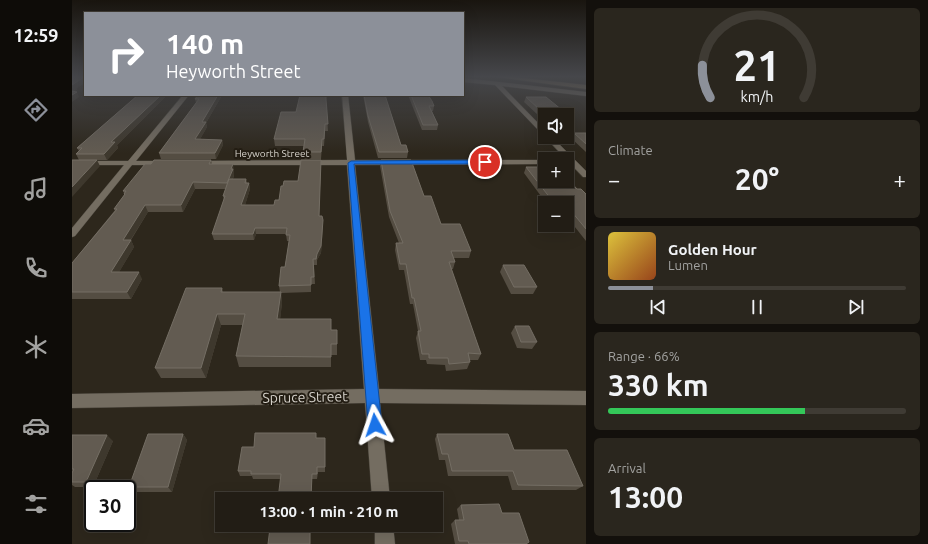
<!DOCTYPE html>
<html lang="en">
<head>
<meta charset="utf-8">
<style>
  :root { --surface:#221d15; --page:#2a261e; --text:#f1f3f6; --muted:#a2a2a0; --line:#3f3b34; --accent:#8c9099 }
  body { margin:0; font-family:Ubuntu,sans-serif; background:var(--page); color:var(--text); height:100vh; display:flex; flex-direction:column; font-size:15px; white-space:nowrap }
  * { box-sizing:border-box; margin:0 }
  p { font-size:13px; color:var(--muted) }
  .icon { flex:none; width:22px; height:22px; fill:none; stroke:currentColor; stroke-width:2; stroke-linecap:round; stroke-linejoin:round }
  .map { position:relative; flex:1; overflow:hidden }
  .side { display:flex; flex-direction:column; gap:8px; padding:8px; background:#13100c; width:342px }
  .side>* { flex:none }
  .hud { position:absolute; left:12px; top:12px; width:380px; height:84px; border-radius:0px; box-shadow:0 4px 16px #0002,0 0 0 1px var(--line); background:#8c9099; color:#fff; overflow:hidden }
  .fabs { position:absolute; left:466px; top:108px; display:grid; gap:8px }
  .fabs a { display:grid; place-items:center; width:36px; height:36px; border-radius:0px; background:var(--surface); box-shadow:0 4px 16px #0002,0 0 0 1px var(--line); font-size:20px }
  .speed { position:absolute; left:12px; top:480px; display:flex; gap:8px; font-size:20px; font-weight:700; text-align:center }
  .speed>* { display:grid; place-content:center; width:52px; height:52px; border-radius:50%; background:var(--surface); box-shadow:0 4px 16px #0002,0 0 0 1px var(--line); line-height:1 }
  .speed .limit { border:2px solid #111; border-radius:6px; background:#fff; color:#111 }
  .pin { position:absolute; display:grid; place-items:center; width:34px; height:34px; color:#fff; margin:-17px; border:2px solid #fff; border-radius:50%; box-shadow:0 1px 4px #0007 }
  .me { position:absolute; width:44px; margin:-22px; rotate:355deg; stroke-linejoin:round; filter:drop-shadow(0 0 3px #0008) }
  .turn { display:flex; align-items:center; gap:14px; height:84px; padding:0 16px; font-size:18px }
  .turn .icon { width:52px; height:52px; stroke-width:2.5 }
  .turn b { display:block; font-size:28px; line-height:34px }
  .big { font-size:30px; font-weight:600; line-height:1.1 }
  .side .widget { flex:1; display:flex; flex-direction:column; justify-content:center; gap:6px; min-width:0; padding:0 14px; border-radius:6px; background:var(--page) }
  .side .dial { align-items:center; gap:0 }
  .dial svg { height:104px; overflow:visible; fill:none; stroke:var(--line); stroke-width:7; stroke-linecap:round; text-anchor:middle }
  .dial text { fill:var(--text); stroke:none }
  .song { display:flex; align-items:center; gap:12px }
  .cover { width:48px; height:48px; border-radius:6px; background:linear-gradient(135deg,hsl(50 70% 55%),hsl(20 70% 35%)) }
  .played { height:4px; border-radius:2px; background:linear-gradient(90deg,var(--accent) 15%,var(--line) 15%) }
  .keys { display:flex; justify-content:space-around; direction:ltr }
  .heat { display:flex; justify-content:space-between; align-items:center; font-size:22px; direction:ltr }
  .charge { height:6px; border-radius:3px; background:linear-gradient(90deg,#34c759 66%,var(--line) 0) }
  .trip { position:absolute; left:143px; top:492px; width:228px; height:40px; border-radius:0px; background:var(--surface); box-shadow:0 4px 16px #0002,0 0 0 1px var(--line); font-weight:600; line-height:40px; text-align:center }
  main { display:flex; flex:1; min-height:0 }
  .dock { display:flex; flex-direction:column; width:72px; justify-content:space-around; align-items:center; background:#0e0c08; color:var(--muted) }
  .dock .icon { width:28px; height:28px }
  .dock .on { color:var(--accent) }
  .dock b { font-size:18px; color:var(--text) }
  .map>svg:first-child { display:block }
  .lines { fill:none; stroke-linecap:round; stroke-linejoin:round }
  .minor-casing { stroke:#474239; stroke-width:1 }
  .secondary-casing { stroke:#474239; stroke-width:1 }
  .minor { fill:#746d61; fill-rule:evenodd }
  .secondary { fill:#877657; fill-rule:evenodd }
  .wall { fill:#544d42 }
  .shaded-wall { fill:#3e382d }
  .building { fill:#625b51; stroke:#746e64 }
  .route { fill:#1a73e8; stroke:#114b97 }
  .labels { text-anchor:middle; dominant-baseline:central; stroke-width:4; stroke-linejoin:round; paint-order:stroke }
  .far-street-label { font-size:10px; fill:#d6d2cb; stroke:#231d13 }
  .near-street-label { font-size:14px; fill:#d6d2cb; stroke:#231d13 }
</style>
</head>
<body>
<main>
<nav class="dock">
<b>12:59</b>
<svg class="icon on" aria-label="directions" viewBox="0 0 24 24"><path d="M12 3l9 9-9 9-9-9zM9 14v-3h6M13 9l2 2-2 2"/></svg>
<svg class="icon" aria-label="music" viewBox="0 0 24 24"><path d="M9 18V5l10-2v13"/><circle cx="6" cy="18" r="3"/><circle cx="16" cy="16" r="3"/></svg>
<svg class="icon" aria-label="phone" viewBox="0 0 24 24"><path d="M5 4h4l2 5-3 2q2 4 5 5l2-3 5 2v4C11 20 4 13 5 4z"/></svg>
<svg class="icon" aria-label="climate" viewBox="0 0 24 24"><path d="M12 3v18M4 7l16 10M4 17L20 7"/></svg>
<svg class="icon" aria-label="car" viewBox="0 0 24 24"><path d="M5 17H2v-5l4-1 3-4h7l3 4 3 1v5h-3M9 17h6M6 11h13"/><circle cx="7" cy="17" r="2"/><circle cx="17" cy="17" r="2"/></svg>
<svg class="icon" aria-label="filters" viewBox="0 0 24 24"><path d="M4 7h16M4 17h16"/><circle cx="9" cy="7" r="2"/><circle cx="15" cy="17" r="2"/></svg>
</nav>
<div class="map">
<svg width="514" height="544" viewBox="0 0 514 544">
  <rect width="100%" height="100%" fill="#2d271c"/>
  <g class="lines">
    <!-- minor casing -->
    <g class="minor-casing">
      <path id="minor" d="M391,78L514,92V96L430,86L473,130V136L471,135L423,85L391,82Z
        M111,95H117L64,161H96V165H60L3,236L0,237V228L52,165H0V161H56Z
        M270,95H276L283,160H473V164L283,165L307,389L514,391V405L308,403L318,499H300L293,403L0,408V394L292,389L275,165H125L121,163L125,161L275,160Z
        M473,137H480L514,171V177H511Z
        M303,525H321L323,544H303Z"/>
    </g>
    <!-- secondary casing -->
    <g class="secondary-casing">
      <path id="secondary" d="M425,77H442L514,85V89Z"/>
    </g>
    <!-- minor -->
    <use href="#minor" class="minor"/>
    <!-- secondary -->
    <use href="#secondary" class="secondary"/>
  </g>
  <!-- wall -->
  <path class="wall" d="M66,95H95L45,145L46,148L35,160H7L4,154L7,151L5,148Z
    M126,95H152L151,97H149L134,123L135,127L128,139L150,140L151,145L144,159H89L87,153L124,103L123,99Z
    M291,95H313L329,145L336,152L335,158H306L296,122Z
    M336,95H356L362,106L361,111H360L366,125L365,130H350Z
    M454,97L490,110L488,115H466L452,102Z
    M254,102L256,131H253L252,146H250L249,159H231V152L232,146H203L202,139L224,112Z
    M502,133H514V152L499,138Z
    M139,160L140,164L162,170V175L161,179H174L175,183H177L178,189L173,205H202L207,200L211,186L226,181L249,166L247,216L251,227L249,253L245,260V265H242L243,284H239V292L209,293L210,303L208,319L259,330L265,344V355H259V367H167L164,356L171,325H149L134,378H89L83,368L150,288L151,292H208L207,286L213,267L217,241H215L214,234H184L182,240H142L140,234L152,200L151,196L154,189H123L111,212H76L59,240L62,247L47,272L70,279L59,299H0V263L43,210L42,209L52,196V193L51,191L79,164Z
    M309,160L352,196L369,224L399,251L397,258H382L383,262L381,269H379L409,354L406,360H398V362L395,369L374,371L373,365L355,364L354,360H348L344,338L346,331L341,304H338L332,270H327L323,250L324,243H327L317,217L308,166Z
    M454,167L505,189L514,194V241L495,217V203H474L452,173Z
    M431,265L465,287L461,294H439L428,272Z
    M443,326L465,342L460,349L445,348L439,333Z
    M244,433V438H253V472H246L245,479H181L180,476H168L166,471L182,447Z
    M111,434L115,440L100,492H63L57,487Z
    M365,434L442,450L511,486L504,490H440L436,476H376L373,460H367L363,439Z
    M0,435L41,441L21,487H3L0,485Z
    M389,505L430,513L454,544H383L379,524L383,520H387L385,509Z"/>
  <!-- shaded-wall -->
  <path class="shaded-wall" d="M12,77H13V83L5,88V90L0,94V85Z
    M5,92L7,97L0,102V95Z
    M89,95H95L45,145L46,148L35,160L32,154L39,142Z
    M146,95H148L149,97L134,123L135,127L125,145L123,139L130,122Z
    M150,140L151,145L144,159L143,153Z
    M25,160L28,166L0,197V187Z
    M161,164L162,170V175L157,189L155,183Z
    M121,182L123,189L111,212L109,205Z
    M177,183L178,189L171,212L169,205Z
    M73,205L76,212L54,247L51,240Z
    M251,220L249,253L245,260V265V254Z
    M183,228L184,234L182,240L181,234Z
    M59,240L62,247L43,279L39,272Z
    M67,272L70,279L59,299L55,292Z
    M209,292L210,303L207,330L205,319Z
    M145,314L149,325L134,378L129,368Z
    M111,434L115,440L100,492L96,487Z
    M35,435L41,441L21,487L14,482Z
    M240,474V499H239Z
    M238,525H239L238,544Z"/>
  <!-- building -->
  <path class="building" d="M0,77H12L0,85Z
    M0,91L5,92L0,95Z
    M66,95H89L39,142H43L32,154H4L10,148H5Z
    M126,95H146L130,122H134L123,139L150,140L143,153H87L127,99H123Z
    M228,95H254V99L256,124H253L252,139H250L249,152H231L233,139H202L209,112H224Z
    M292,95H313L329,145H334L336,152H307L296,116Z
    M339,95H356L360,101L362,106H357L366,125H351Z
    M454,97H474L490,110H468Z
    M502,133H514V144Z
    M0,160H25L0,187Z
    M82,160H139L137,164H161L159,169H161L155,183L121,182L109,205H73L51,240H59L39,272H67L55,292H0V263L45,209H42L53,194H52L54,191H51L73,164H79Z
    M229,160H249L247,216H250L251,220L249,246L245,254L244,259H241L242,277H239V285L207,286L209,267H213L218,235H214L215,228H183L181,234H140L153,196H151L157,179H174L173,183H177L169,205H202L203,200H207L209,186H211L212,181H226Z
    M309,160H339L352,196H359L369,224H388L399,251H379L383,262H377L409,354L396,353L398,362L377,364L376,358H357V354H350L346,331H349L342,298H340L334,264H328L324,243H331L318,211Z
    M454,167H473V181H495V178L505,189H509L514,194V229L495,206V203H482Z
    M431,265H452L465,287H442Z
    M114,288H150L149,292H209L205,319H259V330H265V344H259V357L164,356L173,314H145L129,368H83Z
    M443,326H457L465,342H449Z
    M183,433H244V438H253V467H245V474H240L239,499H206L209,474H179V471H166L170,447H182Z
    M76,434H111L96,487H57Z
    M365,434H436L442,450H495L511,486L446,485L441,471H380L376,454H370Z
    M0,435H35L14,482H0V473L2,469H0Z
    M427,504L430,513H447L457,542L454,544H397L396,541H387L383,520H392L389,505Z
    M204,525H238V544H196L198,528L203,529Z"/>
  <!-- sky -->
  <linearGradient id="sky" x2="0" y2="1"><stop stop-color="#19150f"/><stop offset="0.5" stop-color="#46474b"/><stop offset="1" stop-color="#46474b" stop-opacity="0"/></linearGradient>
  <rect width="514" height="153" fill="url(#sky)"/>
  <!-- route -->
  <path class="route" d="M413,160L416,162V164H282L310,425L308,430L303,432L298,430L296,425L276,163L279,161Z"/>
  <g class="labels">
    <!-- far-street labels -->
    <g class="far-street-label">
      <text x="200" y="153">Heyworth Street</text>
    </g>
    <!-- near-street labels -->
    <g class="near-street-label">
      <text transform="translate(233 397) rotate(-1)">Spruce Street</text>
    </g>
  </g>
</svg>
<div class="fabs">
<a><svg class="icon" aria-label="sound" viewBox="0 0 24 24"><path d="M4 9h4l5-4v14l-5-4H4zM17 9q2 3 0 6"/></svg></a>
<a>+</a>
<a>−</a>
</div>
<div class="speed"><div class="limit">30</div></div>
<div class="pin" style="left:413px;top:162px;background:#d93025"><svg class="icon" aria-label="arrive" viewBox="0 0 24 24"><path d="M6 21V4h12l-3 4 3 4H6"/></svg></div>
<svg class="me" style="left:303px;top:425px" viewBox="-20 -20 40 40"><path d="M0-17L14 15 0 8-14 15z" fill="#1a73e8" stroke="#fff" stroke-width="4"/></svg>
<div class="trip">13:00 · 1 min · 210 m</div>
<div class="hud">
<div class="turn"><svg class="icon" aria-label="right" viewBox="0 0 24 24"><path d="M7 20v-9h11M14 6l5 5-5 5"/></svg><div><b>140 m</b>Heyworth Street</div></div>
</div>
</div>
<section class="side">
<div class="widget dial"><svg viewBox="0 0 100 80">
<path d="M14 69A42 42 0 1 1 86 69"/>
<path d="M14 69A42 42 0 0 1 8 44" stroke="#8c9099"/>
<text x="50" y="56" font-size="32" font-weight="700">21</text>
<text x="50" y="72" font-size="11">km/h</text>
</svg></div>
<div class="widget"><p>Climate</p>
<div class="heat"><a>−</a><b class="big">20°</b><a>+</a></div>
</div>
<div class="widget">
<div class="song"><i class="cover"></i><div><b>Golden Hour</b><p>Lumen</p></div></div>
<div class="played"></div>
<div class="keys"><svg class="icon" aria-label="previous" viewBox="0 0 24 24"><path d="M18 5L8 12l10 7zM5 5v14"/></svg><svg class="icon" aria-label="pause" viewBox="0 0 24 24"><path d="M8 5v14M16 5v14"/></svg><svg class="icon" aria-label="next" viewBox="0 0 24 24"><path d="M6 5l10 7-10 7zM19 5v14"/></svg></div>
</div>
<div class="widget"><p>Range · 66%</p><b class="big">330 km</b><div class="charge"></div></div>
<div class="widget"><p>Arrival</p><b class="big">13:00</b></div>
</section>
</main>
</body>
</html>
